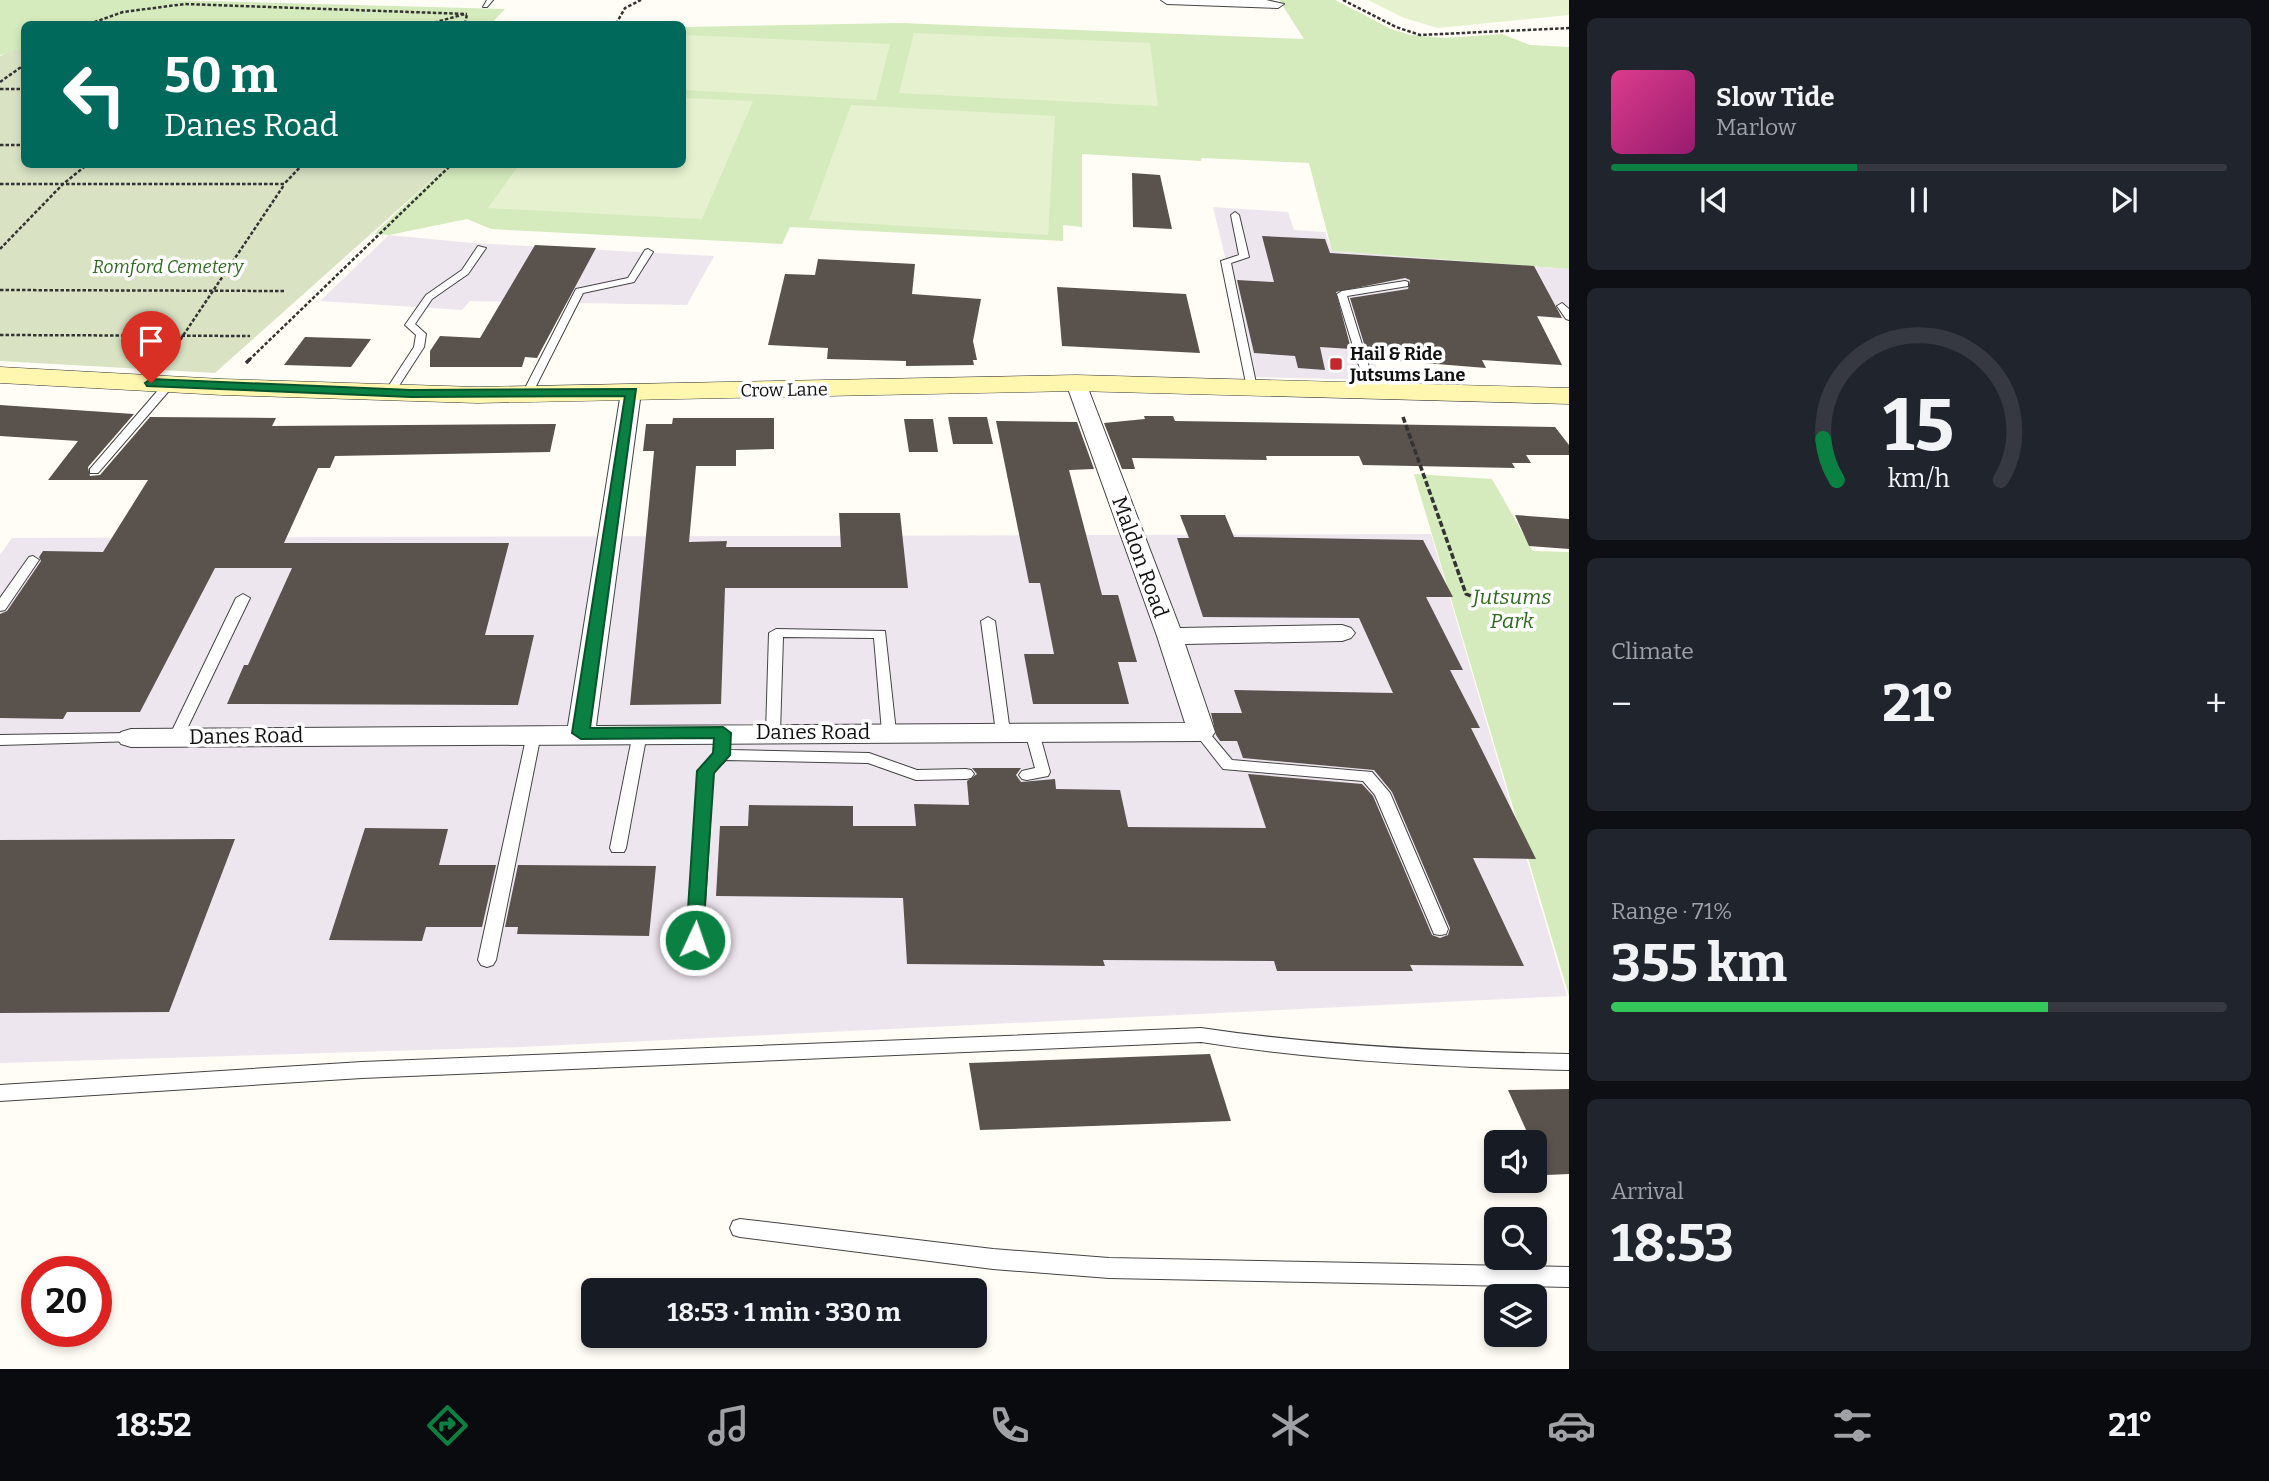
<!DOCTYPE html>
<html lang="en">
<head>
<meta charset="utf-8">
<style>
  :root { --surface:#171b24; --page:#20242c; --text:#f1f3f6; --muted:#9ea1a6; --line:#363941; --accent:#0b8043 }
  body { margin:0; font-family:Bitter,serif; background:var(--page); color:var(--text); height:100vh; display:flex; flex-direction:column; font-size:26px; white-space:nowrap }
  * { box-sizing:border-box; margin:0 }
  p { font-size:23px; color:var(--muted) }
  .icon { flex:none; width:38px; height:38px; fill:none; stroke:currentColor; stroke-width:2; stroke-linecap:round; stroke-linejoin:round }
  .map { position:relative; flex:1; overflow:hidden }
  .drawer { display:flex; flex-direction:column; gap:18px; padding:18px; background:#0d0f14; width:700px }
  .drawer>* { flex:none }
  .hud { position:absolute; left:21px; top:21px; width:665px; height:147px; border-radius:10px; box-shadow:0 4px 10px #0003; background:#00695c; color:#fff; overflow:hidden }
  .fabs { position:absolute; left:1484px; top:1130px; display:grid; gap:14px }
  .fabs a { display:grid; place-items:center; width:63px; height:63px; border-radius:10px; background:var(--surface); box-shadow:0 4px 10px #0003; font-size:35px }
  .speed { position:absolute; left:21px; top:1256px; display:flex; gap:14px; font-size:35px; font-weight:700; text-align:center }
  .speed>* { display:grid; place-content:center; width:91px; height:91px; border-radius:50%; background:var(--surface); box-shadow:0 4px 10px #0003; line-height:1 }
  .speed .limit { border:10px solid #d22; background:#fff; color:#111 }
  .pin { position:absolute; display:grid; place-items:center; width:60px; height:60px; color:#fff; margin:-72px -30px; border-radius:50% 50% 50% 0; rotate:-45deg; box-shadow:0 0 7px #0007 }
  .pin .icon { rotate:45deg }
  .me { position:absolute; width:77px; margin:-38px; rotate:3deg; stroke-linejoin:round; filter:drop-shadow(0 0 5px #0008) }
  .turn { display:flex; align-items:center; gap:24px; height:147px; padding:0 28px; font-size:32px }
  .turn .icon { width:91px; height:91px; stroke-width:2.5 }
  .turn b { display:block; font-size:49px; line-height:60px }
  .big { font-size:52px; font-weight:700; line-height:1.1 }
  .drawer .card { flex:1; display:flex; flex-direction:column; justify-content:center; gap:10px; min-width:0; padding:0 24px; border-radius:10px; background:var(--page) }
  .drawer .dial { align-items:center; gap:0 }
  .dial svg { height:182px; overflow:visible; fill:none; stroke:var(--line); stroke-width:7; stroke-linecap:round; text-anchor:middle }
  .dial text { fill:var(--text); stroke:none }
  .song { display:flex; align-items:center; gap:21px }
  .cover { width:84px; height:84px; border-radius:10px; background:linear-gradient(135deg,hsl(330 70% 55%),hsl(320 70% 35%)) }
  .played { height:7px; border-radius:4px; background:linear-gradient(90deg,var(--accent) 40%,var(--line) 40%) }
  .keys { display:flex; justify-content:space-around; direction:ltr }
  .heat { display:flex; justify-content:space-between; align-items:center; font-size:38px; direction:ltr }
  .charge { height:10px; border-radius:5px; background:linear-gradient(90deg,#34c759 71%,var(--line) 0) }
  .trip { position:absolute; left:581px; top:1278px; width:406px; height:70px; border-radius:10px; background:var(--surface); box-shadow:0 4px 10px #0003; font-weight:700; line-height:70px; text-align:center }
  .menu { display:flex; height:112px; justify-content:space-around; align-items:center; background:#090b0e; color:var(--muted) }
  .menu .icon { width:49px; height:49px }
  .menu .selected { color:var(--accent) }
  .menu b { font-size:32px; color:var(--text) }
  main { display:flex; flex:1; min-height:0 }
  .map>svg:first-child { display:block }
  .industrial { fill:#eee6ef }
  .green { fill:#d5ebbd }
  .cemetery { fill:#d9e3c4 }
  .pitch { fill:#e6f2cf }
  .building { fill:#5a524d }
  .lines { fill:none; stroke-linecap:round; stroke-linejoin:round }
  .lane-casing { stroke:#444; stroke-width:2 }
  .street-casing { stroke:#444; stroke-width:2 }
  .secondary-casing { stroke:#333; stroke-width:1 }
  .path-far1 { stroke:#333; stroke-width:2.5; stroke-dasharray:3.5 2; stroke-linecap:butt }
  .path { stroke:#333; stroke-width:3.5; stroke-dasharray:6 2.5; stroke-linecap:butt }
  .lane { fill:#fff; fill-rule:evenodd }
  .street { fill:#fff; fill-rule:evenodd }
  .secondary { fill:#fff6b0; fill-rule:evenodd }
  .route { fill:#0b8043; stroke:#07532c; stroke-width:2 }
  .poi-dot { fill:#c4262e; stroke:#fff; stroke-width:2.5 }
  .labels { text-anchor:middle; dominant-baseline:central; stroke-width:7; stroke-linejoin:round; paint-order:stroke }
  .far-park-label { font-size:18px; font-style:italic; fill:#2f6b1f; stroke:#fff }
  .far-poi-label { font-size:18px; font-weight:bold; fill:#111; stroke:#fff; text-anchor:start }
  .far-street-label { font-size:18px; fill:#111; stroke:#fff }
  .street-label { font-size:21px; fill:#111; stroke:#fff }
  .park-label { font-size:21px; font-style:italic; fill:#2f6b1f; stroke:#fff }
</style>
</head>
<body>
<main>
<div class="map">
<svg width="1569" height="1369" viewBox="0 0 1569 1369">
  <rect width="100%" height="100%" fill="#fffdf5"/>
  <!-- industrial -->
  <path class="industrial" d="M1213,207L1288,212L1294,230L1325,232L1332,251L1569,269V319L1353,303L1381,380L1254,377Z
    M389,235L472,243L714,256L687,305L470,301L462,310L320,301Z
    M1431,534L1567,996L522,1047L0,1063V555L12,538Z"/>
  <!-- green -->
  <path class="green" d="M0,0H168L505,9L491,24H24V50L0,55Z
    M1279,0H1335L1391,29L1411,35L1444,38L1502,34L1530,45L1569,47V269L1332,251L1309,163L1202,158L1201,161L1082,154V227L1063,225V241L790,227L782,244L491,229L467,219L389,235L374,234L447,165L682,164L683,27L901,23L1304,39Z
    M1414,474L1492,479L1533,551L1569,552V996Z"/>
  <!-- cemetery -->
  <path class="cemetery" d="M14,50H24V164L448,165L215,373L0,361V56Z"/>
  <!-- pitch -->
  <path class="pitch" d="M1368,0H1569V15L1438,28L1404,18Z
    M914,33L1150,43L1158,106L899,93Z
    M683,35L890,44L876,100L683,90Z
    M683,98L753,101L702,219L488,208L519,165L682,164Z
    M851,105L1055,116L1048,235L809,220Z"/>
  <!-- building -->
  <path class="building" d="M1132,173L1160,175L1172,229L1133,227Z
    M1262,236L1325,239L1330,253L1534,266L1562,318L1537,316L1562,365L1482,360L1486,368L1375,359L1373,351L1366,350L1350,298L1408,289L1410,280L1405,278L1336,292L1351,349L1320,347L1325,370L1298,368L1295,356L1254,353L1237,280L1274,282Z
    M535,245L596,248L537,358L525,357L522,367H430V351L440,336L480,338Z
    M818,259L915,264L912,294L981,299L973,341L977,360H973L974,365L906,366V361L827,359L828,348L768,345L785,274L815,275Z
    M1057,287L1186,294L1200,353L1062,346Z
    M305,337L340,338L371,339L351,367L284,365Z
    M0,405L134,414L88,467L90,476L100,475L150,417L276,418L272,426L556,424L550,452L335,456L330,468H318L284,543H509L485,635H534L518,705L227,704L244,665H248L292,568H215L140,712H67L63,719L0,718V614L7,611L41,561L39,557L43,551L103,552L148,480H48L78,441L0,436Z
    M1144,416H1173L1175,421L1555,427L1569,445V455H1526L1531,463H1512L1515,468L1363,465L1359,456H1266L1267,460L1132,458L1135,469H1122L1104,423L1145,419Z
    M948,417H987L993,444H953Z
    M673,418H774V449L736,450V466H696L689,542L727,541L726,547H841L839,513H900L908,588H725L721,704L630,705L654,451H643L646,424H672Z
    M904,419H933L938,452H909Z
    M996,421L1077,422L1094,469L1069,470L1102,595H1118L1137,662H1118L1129,704H1033L1024,654H1054L1040,583H1029Z
    M1180,515H1225L1234,537L1423,540L1453,597H1426L1463,670H1450L1480,728H1471L1536,859L1473,858L1524,966L1410,965L1413,971H1277L1274,961L1103,960L1105,966L907,964L903,898L716,896L720,826H748L749,805L853,806V826H916L914,804L969,805L967,781L977,774L972,768H1021L1016,775L1021,782L1055,779L1056,789L1120,790L1128,827L1266,828L1248,774L1362,784L1373,796L1432,935L1440,938L1448,935L1450,928L1392,792L1374,770L1243,758L1237,741H1220L1216,735L1211,713H1242L1234,690L1393,693L1359,618L1203,617L1177,538H1189Z
    M1515,515L1569,519V549L1529,546Z
    M365,828L448,829L439,865H496L482,927H426L422,941L329,940Z
    M235,839L169,1012L0,1013V840Z
    M518,865L656,866L649,936L517,934L518,927H505Z
    M1210,1054L1231,1121L980,1130L969,1063Z
    M1569,1089V1174L1546,1175L1535,1143H1532L1508,1090Z"/>
  <g class="lines">
    <!-- lane casing -->
    <g class="lane-casing">
      <path id="lane" d="M487,0H493L487,7H483Z
        M1235,212L1239,215L1249,257L1231,263L1257,388L1252,391L1247,388L1221,261L1239,255L1231,215Z
        M478,246L486,248L468,274L432,299L415,324L426,334L424,347L393,395H385L384,393L414,347L416,335L405,325L426,295L462,270Z
        M648,249L653,252L634,282L583,293L532,394L527,397L523,396L522,394L576,289L628,278L645,250Z
        M1405,281L1408,282V286L1347,296L1377,393L1376,395H1368L1337,294L1342,291Z
        M1562,303L1569,309V320L1566,319L1557,306Z
        M170,380L174,381V385L98,473H90V469L166,381Z
        M33,556L39,560L5,610L0,611V598L29,557Z
        M243,594L250,598L183,737L176,742L171,740L169,737L236,598Z
        M988,617L995,621L1010,732L1003,737L996,732L981,621Z
        M776,629L885,631L896,732L894,735H884L882,732L874,638L783,637L780,733L773,738L768,736L766,733L769,633Z
        M1032,727L1039,732L1050,772L1048,776L1027,780L1022,779L1019,775L1022,771L1035,768L1025,732Z
        M1201,727L1206,729L1232,760L1372,772L1390,793L1448,929L1446,934L1440,935L1434,934L1375,795L1363,781L1223,769L1194,732Z
        M640,728L647,733L626,848L624,852H612L610,848L633,733Z
        M723,728L730,733V750L869,753L917,770L966,769L971,770L974,774L971,778L966,779L916,780L868,763L726,760L713,773L703,940L701,945L695,947L689,945L687,940L699,771L715,754L716,733Z
        M534,729L541,734L496,960L493,965L487,967L481,965L478,960L527,734Z
        M131,733L136,735L138,738L136,741L0,745V735Z
        M1201,1028C1323,1046 1446,1052 1569,1054V1070C1446,1067 1323,1061 1201,1042L362,1078L0,1101V1085L362,1062Z
        M740,1219L993,1249L1109,1258L1569,1267V1287L1109,1278L993,1269L740,1237L733,1235L730,1228L733,1221Z"/>
    </g>
    <!-- street casing -->
    <g class="street-casing">
      <path id="street" d="M1161,0H1266L1284,4L1278,8L1167,4Z
        M1076,377L1086,383L1180,628L1342,625L1351,628L1355,633L1351,638L1342,641L1185,644L1215,732L1211,738L1201,741L131,747L121,744L117,738L121,732L131,729L568,726L621,392L631,386L641,392L596,726L1185,723L1157,636L1066,383Z"/>
    </g>
    <!-- secondary casing -->
    <g class="secondary-casing">
      <path id="secondary" d="M0,367L222,379L477,387L1076,375L1569,388V404L1076,391L477,403L222,395L0,383Z"/>
    </g>
    <!-- path-far1 -->
    <path class="path-far1" d="M1343,0L1396,27L1420,35L1569,28
      M89,24L123,12L185,4L467,14
      M429,24L465,14
      M465,24L467,14
      M616,24L625,8L641,0
      M0,82L24,65
      M0,89H24
      M0,145H24
      M0,184H284L303,164
      M0,249L63,184L88,164
      M0,290L285,291
      M0,335L250,336
      M168,358L284,185
      M249,360L452,164"/>
    <!-- path -->
    <path class="path" d="M246,363L251,358
      M1403,417L1466,594L1495,606"/>
    <!-- lane -->
    <use href="#lane" class="lane"/>
    <!-- street -->
    <use href="#street" class="street"/>
    <!-- secondary -->
    <use href="#secondary" class="secondary"/>
  </g>
  <!-- route -->
  <path class="route" d="M151,379L411,390L636,389L590,728L723,727L731,733L730,755L714,773L702,945L695,948L686,940L697,771L713,753L714,738L581,739L572,733L625,396L411,397L147,386L145,383Z"/>
  <!-- markers -->
  <rect class="poi-dot" x="1329" y="357" width="14" height="14" rx="3.5"/>
  <g class="labels">
    <!-- far-park labels -->
    <g class="far-park-label">
      <text x="168" y="267">Romford Cemetery</text>
    </g>
    <!-- far-poi labels -->
    <g class="far-poi-label">
      <text x="1350" y="354">Hail &amp; Ride<tspan x="1350" dy="21">Jutsums Lane</tspan></text>
    </g>
    <!-- far-street labels -->
    <g class="far-street-label">
      <text transform="translate(784 390) rotate(-1)">Crow Lane</text>
    </g>
    <!-- street labels -->
    <g class="street-label">
      <text transform="translate(1140 557) rotate(70)">Maldon Road</text>
      <text x="813" y="732">Danes Road</text>
      <text transform="translate(246 736) rotate(-1)">Danes Road</text>
    </g>
    <!-- park labels -->
    <g class="park-label">
      <text x="1512" y="597">Jutsums<tspan x="1512" dy="24">Park</tspan></text>
    </g>
  </g>
</svg>
<div class="fabs">
<a><svg class="icon" aria-label="sound" viewBox="0 0 24 24"><path d="M4 9h4l5-4v14l-5-4H4zM17 9q2 3 0 6"/></svg></a>
<a><svg class="icon" aria-label="search" viewBox="0 0 24 24"><circle cx="10" cy="10" r="6"/><path d="M15 15l6 6"/></svg></a>
<a><svg class="icon" aria-label="layers" viewBox="0 0 24 24"><path d="M12 4l9 5-9 5-9-5zM3 14l9 5 9-5"/></svg></a>
</div>
<div class="speed"><div class="limit">20</div></div>
<div class="pin" style="left:151px;top:383px;background:#d93025"><svg class="icon" aria-label="arrive" viewBox="0 0 24 24"><path d="M6 21V4h12l-3 4 3 4H6"/></svg></div>
<svg class="me" style="left:695px;top:940px" viewBox="-20 -20 40 40"><circle r="17" fill="#0b8043" stroke="#fff" stroke-width="3"/><path d="M0-11L8 9 0 5-8 9z" fill="#fff"/></svg>
<div class="trip">18:53 · 1 min · 330 m</div>
<div class="hud">
<div class="turn"><svg class="icon" aria-label="left" viewBox="0 0 24 24"><path d="M17 20v-9H6M10 6l-5 5 5 5"/></svg><div><b>50 m</b>Danes Road</div></div>
</div>
</div>
<section class="drawer">
<div class="card">
<div class="song"><i class="cover"></i><div><b>Slow Tide</b><p>Marlow</p></div></div>
<div class="played"></div>
<div class="keys"><svg class="icon" aria-label="previous" viewBox="0 0 24 24"><path d="M18 5L8 12l10 7zM5 5v14"/></svg><svg class="icon" aria-label="pause" viewBox="0 0 24 24"><path d="M8 5v14M16 5v14"/></svg><svg class="icon" aria-label="next" viewBox="0 0 24 24"><path d="M6 5l10 7-10 7zM19 5v14"/></svg></div>
</div>
<div class="card dial"><svg viewBox="0 0 100 80">
<path d="M14 69A42 42 0 1 1 86 69"/>
<path d="M14 69A42 42 0 0 1 8 51" stroke="#0b8043"/>
<text x="50" y="56" font-size="32" font-weight="700">15</text>
<text x="50" y="72" font-size="11">km/h</text>
</svg></div>
<div class="card"><p>Climate</p>
<div class="heat"><a>−</a><b class="big">21°</b><a>+</a></div>
</div>
<div class="card"><p>Range · 71%</p><b class="big">355 km</b><div class="charge"></div></div>
<div class="card"><p>Arrival</p><b class="big">18:53</b></div>
</section>
</main>
<nav class="menu">
<b>18:52</b>
<svg class="icon selected" aria-label="directions" viewBox="0 0 24 24"><path d="M12 3l9 9-9 9-9-9zM9 14v-3h6M13 9l2 2-2 2"/></svg>
<svg class="icon" aria-label="music" viewBox="0 0 24 24"><path d="M9 18V5l10-2v13"/><circle cx="6" cy="18" r="3"/><circle cx="16" cy="16" r="3"/></svg>
<svg class="icon" aria-label="phone" viewBox="0 0 24 24"><path d="M5 4h4l2 5-3 2q2 4 5 5l2-3 5 2v4C11 20 4 13 5 4z"/></svg>
<svg class="icon" aria-label="climate" viewBox="0 0 24 24"><path d="M12 3v18M4 7l16 10M4 17L20 7"/></svg>
<svg class="icon" aria-label="car" viewBox="0 0 24 24"><path d="M5 17H2v-5l4-1 3-4h7l3 4 3 1v5h-3M9 17h6M6 11h13"/><circle cx="7" cy="17" r="2"/><circle cx="17" cy="17" r="2"/></svg>
<svg class="icon" aria-label="filters" viewBox="0 0 24 24"><path d="M4 7h16M4 17h16"/><circle cx="9" cy="7" r="2"/><circle cx="15" cy="17" r="2"/></svg>
<b>21°</b>
</nav>
</body>
</html>
